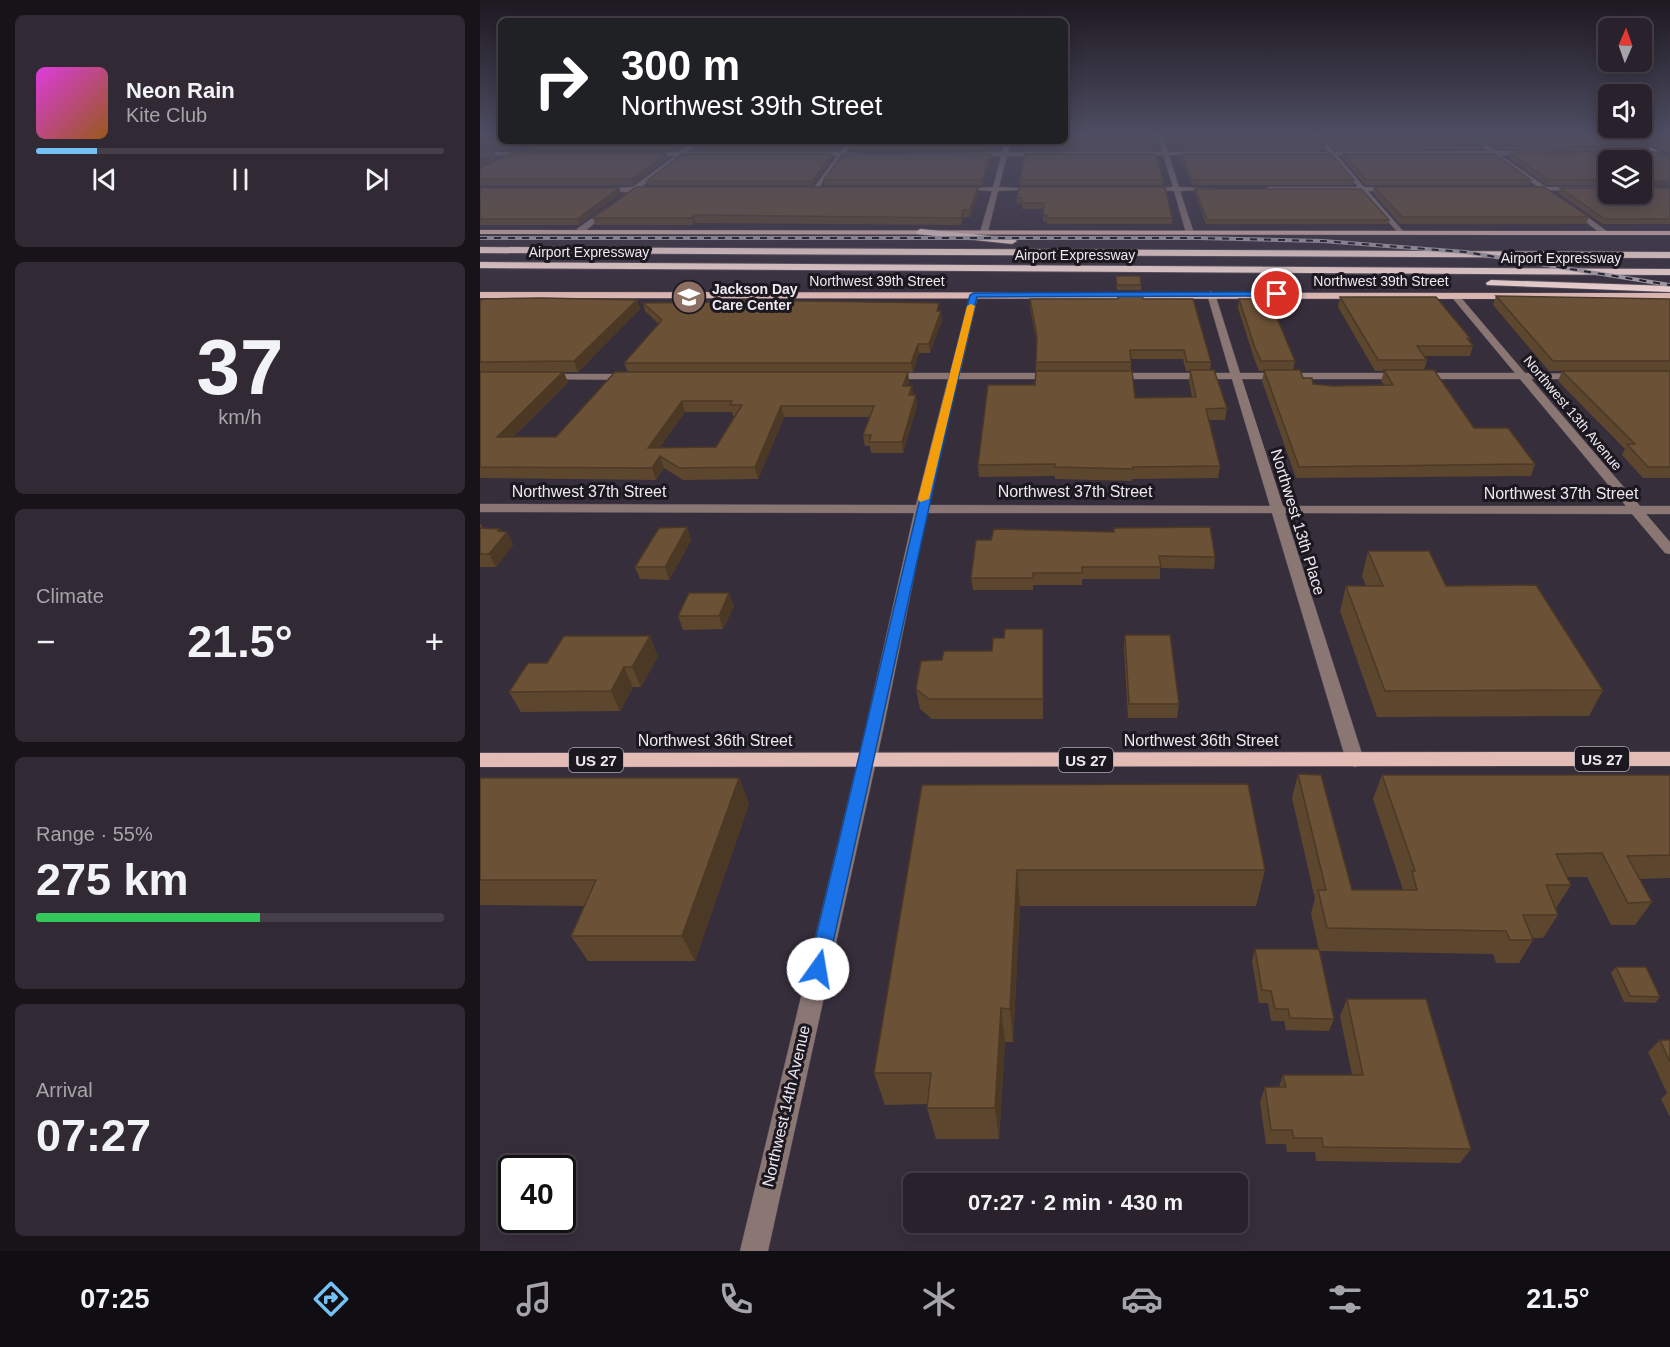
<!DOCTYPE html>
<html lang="en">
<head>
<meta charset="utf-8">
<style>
  :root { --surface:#29222d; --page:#312a35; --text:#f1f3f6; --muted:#a5a4aa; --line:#453f49; --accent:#73c1f5 }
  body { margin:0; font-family:Helvetica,sans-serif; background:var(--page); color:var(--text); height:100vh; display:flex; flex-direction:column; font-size:22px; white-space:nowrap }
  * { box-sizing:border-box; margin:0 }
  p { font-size:20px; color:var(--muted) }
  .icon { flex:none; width:33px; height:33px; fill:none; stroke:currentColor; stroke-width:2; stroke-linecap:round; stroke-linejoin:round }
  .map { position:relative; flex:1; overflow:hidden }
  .details { display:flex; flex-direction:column; gap:15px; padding:15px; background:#171319; width:480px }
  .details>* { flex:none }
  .top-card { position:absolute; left:18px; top:18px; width:570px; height:126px; border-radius:9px; box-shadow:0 3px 15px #0003,0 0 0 2px var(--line); background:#202124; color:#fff; overflow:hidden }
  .needle { width:39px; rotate:2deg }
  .fabs { position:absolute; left:1118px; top:18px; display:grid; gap:12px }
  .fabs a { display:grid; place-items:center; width:54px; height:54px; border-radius:9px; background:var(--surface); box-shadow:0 3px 15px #0003,0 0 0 2px var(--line); font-size:30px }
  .speed { position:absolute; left:18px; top:1155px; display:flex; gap:12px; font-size:30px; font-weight:700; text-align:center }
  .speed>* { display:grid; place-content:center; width:78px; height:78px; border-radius:50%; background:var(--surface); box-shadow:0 3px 15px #0003,0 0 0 2px var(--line); line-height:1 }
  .speed .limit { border:3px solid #111; border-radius:9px; background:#fff; color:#111 }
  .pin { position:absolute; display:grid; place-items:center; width:51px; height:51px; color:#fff; margin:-26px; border:3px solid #fff; border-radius:50%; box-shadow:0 2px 6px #0007 }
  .me { position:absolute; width:66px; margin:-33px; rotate:13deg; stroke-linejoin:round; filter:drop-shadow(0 0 4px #0008) }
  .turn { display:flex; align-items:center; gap:21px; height:126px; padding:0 24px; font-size:27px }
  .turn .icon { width:78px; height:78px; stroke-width:2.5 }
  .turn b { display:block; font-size:42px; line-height:51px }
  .big { font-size:45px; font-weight:700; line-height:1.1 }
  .details .widget { flex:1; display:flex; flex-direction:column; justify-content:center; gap:9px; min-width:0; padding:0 21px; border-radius:9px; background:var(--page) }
  .details .dial { align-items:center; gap:0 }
  .dial b { font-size:78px; line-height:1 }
  .song { display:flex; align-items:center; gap:18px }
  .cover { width:72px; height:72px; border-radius:9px; background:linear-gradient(135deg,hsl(300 70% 55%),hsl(30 70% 35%)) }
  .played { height:6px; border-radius:3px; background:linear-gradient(90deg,var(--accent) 15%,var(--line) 15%) }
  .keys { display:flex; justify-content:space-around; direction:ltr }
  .heat { display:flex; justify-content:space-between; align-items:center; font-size:33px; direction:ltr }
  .charge { height:9px; border-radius:4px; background:linear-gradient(90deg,#34c759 55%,var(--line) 0) }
  .trip { position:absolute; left:423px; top:1173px; width:345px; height:60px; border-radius:9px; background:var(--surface); box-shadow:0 3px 15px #0003,0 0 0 2px var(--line); font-weight:700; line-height:60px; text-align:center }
  .tab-bar { display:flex; height:96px; justify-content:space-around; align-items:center; background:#100e12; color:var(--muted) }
  .tab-bar .icon { width:42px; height:42px }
  .tab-bar .current { color:var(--accent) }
  .tab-bar b { font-size:27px; color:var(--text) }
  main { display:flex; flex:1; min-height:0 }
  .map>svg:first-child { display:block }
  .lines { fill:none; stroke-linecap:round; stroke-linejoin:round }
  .minor-casing { stroke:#544c59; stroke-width:1 }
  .major-casing { stroke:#544c59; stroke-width:1 }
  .highway-casing { stroke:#544c59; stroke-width:2 }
  .minor { fill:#8a7774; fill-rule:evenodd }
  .major { fill:#e3bcb6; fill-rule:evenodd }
  .highway { fill:#f9dcd8; fill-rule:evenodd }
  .rail-casing { stroke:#aaa3ae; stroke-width:4 }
  .rail { stroke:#1c181f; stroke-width:2; stroke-dasharray:7; stroke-linecap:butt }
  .wall { fill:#5c462e; fill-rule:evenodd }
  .shaded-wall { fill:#4b3926 }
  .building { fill:#6b5136; stroke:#4b3926; stroke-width:1.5; fill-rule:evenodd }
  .route { fill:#1a73e8; stroke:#114b97; stroke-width:1.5 }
  .slow { fill:#f59e0b }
  .labels { text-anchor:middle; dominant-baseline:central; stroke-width:6; stroke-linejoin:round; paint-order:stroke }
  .far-street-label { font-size:14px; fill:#ede7f1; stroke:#1c181f }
  .far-poi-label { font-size:14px; font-weight:bold; fill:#ede7f1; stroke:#1c181f; text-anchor:start }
  .shield { fill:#1c181f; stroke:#aea9b2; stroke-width:1.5 }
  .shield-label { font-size:15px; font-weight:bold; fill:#ede7f1 }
  .street-label { font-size:16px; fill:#ede7f1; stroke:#1c181f }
</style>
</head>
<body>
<main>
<section class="details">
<div class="widget">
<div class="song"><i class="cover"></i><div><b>Neon Rain</b><p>Kite Club</p></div></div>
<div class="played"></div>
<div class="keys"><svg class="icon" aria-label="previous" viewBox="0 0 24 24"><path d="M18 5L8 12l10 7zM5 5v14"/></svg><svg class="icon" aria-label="pause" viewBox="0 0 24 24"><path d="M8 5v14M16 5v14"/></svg><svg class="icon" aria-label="next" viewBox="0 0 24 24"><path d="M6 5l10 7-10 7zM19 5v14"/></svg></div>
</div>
<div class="widget dial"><b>37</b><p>km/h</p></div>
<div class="widget"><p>Climate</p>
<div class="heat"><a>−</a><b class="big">21.5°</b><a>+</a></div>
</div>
<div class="widget"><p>Range · 55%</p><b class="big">275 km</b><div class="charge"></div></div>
<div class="widget"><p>Arrival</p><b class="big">07:27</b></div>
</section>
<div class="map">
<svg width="1190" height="1251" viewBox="0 0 1190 1251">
  <rect width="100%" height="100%" fill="#372e3c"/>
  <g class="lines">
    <!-- minor casing -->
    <g class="minor-casing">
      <path id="minor" d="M677,133H682L688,152H848L833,133H838L854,152L1008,151L983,133H989L1016,151L1068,152L1066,155H1020L1066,187H1128V191L1045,190V188L1058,187L1013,155H857L884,187L914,188L912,191H888L923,231L920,235L881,191H789L786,189L789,187H878L851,155H689L699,187L738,189L700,191L714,233L710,235L706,233L694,191L663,189L693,187L683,155L527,156L519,187L561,189L518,191L508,232L504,234L500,232L512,191L477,189L513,187L521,156L430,154L522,152L525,141H531L528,152H682Z
        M214,141H221L207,152H360L368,141H374L366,152L385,154L363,156L335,192L332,190L357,156H202L161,187L173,188V190L152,193L117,189L153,187L195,156H166L164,153L199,152Z
        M0,152H49L52,154L0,156Z
        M126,208L131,209L103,233H97V229Z
        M1091,208H1095L1128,232L1121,234L1091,210Z
        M731,291L735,294L760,373H1035L970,295L977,293L1045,373L1104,374L1105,376L1100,379H1051L1160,506H1190V514H1166L1190,542V554L1185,553L1152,514L805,513L884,760L881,765L875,767L869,765L866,760L792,513H447L403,730L288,1251H260L385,730L434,513L0,512V504L436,505L468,379H410L405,376L410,373H470L490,295L494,292L498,295L480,373H575L580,376L575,379H478L449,505L790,506L752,379H635L630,376L635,373H750L727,294ZM762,379H1040L1146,506H803Z
        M65,374H149L154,377L149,380L61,379V375Z"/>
    </g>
    <!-- major casing -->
    <g class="major-casing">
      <path id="major" d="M1138,133H1143L1190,157V161Z
        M0,230L1190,231V235L0,234Z
        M0,292L1190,293V299L0,298Z
        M1190,752V766L0,767V753Z"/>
    </g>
    <!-- highway casing -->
    <g class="highway-casing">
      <path id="highway" d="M440,229L532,238L537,241L532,244L437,234L436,232Z
        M0,247L1190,252V258L0,253Z
        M0,262L1190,269V275L0,268Z
        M1011,280L1190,286V292L1007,285L1006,283Z"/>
    </g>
    <!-- minor -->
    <use href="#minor" class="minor"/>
    <!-- major -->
    <use href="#major" class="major"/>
    <!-- highway -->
    <use href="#highway" class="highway"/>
    <!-- rail casing -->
    <g class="rail-casing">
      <path id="rail" d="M0,238H719L843,241L985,252L1190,285"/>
    </g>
    <!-- rail -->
    <use href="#rail" class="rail"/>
  </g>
  <!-- wall -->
  <path class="wall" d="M0,133L21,141H48L30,150H0Z
    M684,133H835L844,145L843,150H698L697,147L690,150Z
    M840,133H987L1003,145L1002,150H855Z
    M992,133H1144L1170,147L1168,152L1018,150Z
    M1147,133H1190V154Z
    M211,141L199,150H49L47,145Z
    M366,141L359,150H214L212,145Z
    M518,141L515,150H370V145Z
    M546,145H679V150H546Z
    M1178,152L1190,156V185L1162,187L1163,188H1190V224H1123L1078,193L1080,188H1128V194H1161V160H1128V185H1067L1029,158L1030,153Z
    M187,153L188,158L153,185H0V168Z
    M352,154L353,158L333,185H169L167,181Z
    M702,154L874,180L873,185H712L701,158Z
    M863,154L1051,180L1050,185H885L862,158Z
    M512,158L502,185H344V180Z
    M540,180H683L682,185H540Z
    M539,187L692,218V224H567L566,221L563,222V209H542V204H537V198Z
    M894,187L1109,217L1106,224H920L893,193Z
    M0,188L141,193L99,225H0Z
    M715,189L909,220L908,224H726L715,193Z
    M499,193L490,217H484L481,225L216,223L213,225H115L113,218Z
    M636,276L661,285V290H637Z
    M638,293L663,299L731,362L730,370L747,408L745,420H729L740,466L738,478L652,479V481L575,479V476L499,477L498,465L555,385L557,344L550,307V299H638ZM651,359H703L706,371H710L709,381L712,397L655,398L651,371Z
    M1016,296L1190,299V478H1163L1142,455L1145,449L1078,381L1082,371H1128H1069L1013,305Z
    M860,297L990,338L989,341L993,346L990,356H944L947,360L944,370L994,428L1055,464L1051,476L816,478L782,381L784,371H779L774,358L758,308L759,299L815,361L813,370L823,378L833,384L853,386L904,385L901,381L904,371H895L858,307Z
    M157,300L160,309L98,372H84L88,382L33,437H76L148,372L144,363L179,324L165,311L163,303L460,311L462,320L450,353H439L433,372H428L429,382L428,386H432L433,395L437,406L423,453H391L390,446H385L383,435L390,417H304L278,479L203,480L184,468L176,480L0,478V301ZM205,412H252L253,416H255L236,447H180Z
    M0,523L3,528L19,529L20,531L27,532L33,545L16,567H0Z
    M207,527L211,540L189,580L160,579L155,567Z
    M496,540L735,557L734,569L680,568V579H602V585H553V590H493L491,578Z
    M888,551L966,586L1123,690L1109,716L897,717L860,611L866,586H886L882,576Z
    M254,606L243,629L203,630L198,616Z
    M563,629V719H452L440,709L436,689L462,660L512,651L524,638Z
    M645,635L699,704L697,718H648L644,648Z
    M178,656L161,687H153L140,711L41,712L29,692L67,663Z
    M818,774L872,890H923L893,799L902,775H1190V878L1160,879L1172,902L1155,925H1131L1107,877H1087L1091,885L1076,908H1075L1078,915L1063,938H1052L1053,940L1039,963H1016L1013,954L839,951L831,913L835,899L812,798Z
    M0,778H259L269,804L215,961H108L91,936L104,906L0,905Z
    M442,785L785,870L776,906H540L533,1042H525L519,1139H456L447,1108L448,1104L405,1105L394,1073Z
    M775,949L854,1019L849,1031L806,1030L804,1021H791L788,1003H779L772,961Z
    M1136,967L1180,997L1175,1003L1144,1002L1131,973Z
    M867,999L991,1149L980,1163L836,1161L835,1152H807L806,1144H786L780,1102L785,1087H799L803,1075H872L860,1016Z
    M1180,1040H1190V1117L1181,1099L1187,1093L1168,1052Z"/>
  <!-- shaded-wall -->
  <path class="shaded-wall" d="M36,141H48L30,150L29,145Z
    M203,141H211L199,150L198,145Z
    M361,141H366L359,150L358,145Z
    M698,143L697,147L690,150V145Z
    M14,153L16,158L0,166V160Z
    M187,153L188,158L153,185L152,179Z
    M352,154L353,158L333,185L332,181Z
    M511,154L512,158L502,185V180Z
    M1190,180V185L1161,187V182Z
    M498,187L499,193L490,217V210Z
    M139,188L141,193L99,225L97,219Z
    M483,210L484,217L481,225V218Z
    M214,215L216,223L213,225L212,218Z
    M157,300L160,309L98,372L94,361Z
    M461,311L462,320L450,353L449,344Z
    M438,344L439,353L433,372L431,363Z
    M83,372L88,382L22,448L17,437Z
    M428,372L429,382L424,397L423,386Z
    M432,386L434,397L429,395Z
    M436,395L437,406L423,453L422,442Z
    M202,401L205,412L172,459L168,448Z
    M301,406L304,417L278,479L275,467Z
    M180,456L184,468L176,480L172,468Z
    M207,527L211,540L189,580L185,567Z
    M19,529L23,537L27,532L33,545L16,567L9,554Z
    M249,593L254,606L243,629L239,616Z
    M170,636L178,656L161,687L152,667Z
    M144,667L153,687L140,711L131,691Z
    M259,778L269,804L215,961L202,936Z
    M537,870L540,906L533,1042L530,1009Z
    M521,1008L525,1042L519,1139L515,1108Z"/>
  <!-- building -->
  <path class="building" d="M0,133H21V141H36L29,145H0Z
    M585,133H675L679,145H546L547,141H585Z
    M686,133H835L844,145H698V143L690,145Z
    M844,133H987L1003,145H856Z
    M1000,133H1144L1170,147L1019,145Z
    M1157,133H1190V149Z
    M53,141H203L198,145H47Z
    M216,141H361L358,145H212Z
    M372,141H516L514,145H370Z
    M0,152L14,153L0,160Z
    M1178,152L1190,156V180L1161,182V160H1128V180H1068L1030,153Z
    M32,153H187L152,179H0V168Z
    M202,154H352L332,181H167Z
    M363,154H511L502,180H344Z
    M545,154H676L683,180H540Z
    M702,154H851L874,180H712Z
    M863,154H1014L1051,180H886Z
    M1161,183L1163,188H1190V219H1125L1080,188H1128V194H1161Z
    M156,187H498L490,210H483L481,218L214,215L212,218H113Z
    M539,187H685L692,218H566L567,215H563L564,203H542V198H537Z
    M894,187H1064L1109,217H922Z
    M0,188H139L97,219H0Z
    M715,189H881L909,220H727Z
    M636,276H660L661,285H637Z
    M638,293H662L663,299H713L731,362H707L704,350H650L651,362H556L557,337L550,299H638Z
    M1016,296L1190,299V361H1073Z
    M860,297H956L990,338H987L993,346H937L947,360H898Z
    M61,298L157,300L94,361L0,362V301L3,299Z
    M759,299H789L815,361H781L775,348Z
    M252,300L459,303L457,311H461L449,344H438L431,363H144L182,320L163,303L251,302Z
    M710,370H734L747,408L726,409L740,466L653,467V469L575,467V464L498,465L508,385H555L556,371H652L655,398L716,397Z
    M784,370H820L823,378H832L833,384L853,386L913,385L904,370H954L994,428H1028L1055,464L819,467Z
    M1082,371H1190V467H1168L1147,444H1155Z
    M0,372H83L17,437H76L135,372H428L423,386H432L429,395H436L422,442H389L391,435H383L394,406H301L275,467L199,468L180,456L172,468L0,467ZM202,401H252L250,405H262L236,447L168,448Z
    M207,527L185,567H155L179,528Z
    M730,527L735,557L679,556L681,567H602V573H553V578H491L496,540H511L514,529L634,532V528Z
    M0,528L19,529L18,531L27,532L9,554H0Z
    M888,551H949L966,586L1056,585L1123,690L905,691L866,586H903Z
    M209,593H249L239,616H198Z
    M525,629H563V699H449L436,689L441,661L462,660L464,651H512L513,638H524Z
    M645,635H690L699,704H649Z
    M84,636H170L152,667H144L131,691L29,692L48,663H67Z
    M818,774L841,775L872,890H937L932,871H935L902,775H1190V855L1147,856L1172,902L1148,903L1122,853L1076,854L1091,885H1066L1078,915H1043L1053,940H1030L1026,931L847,928L838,890H846Z
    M0,778H259L202,936H91L116,880H0Z
    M768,784L785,870H537L530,1009L521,1008L515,1108H447L451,1073H394L442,785Z
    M775,949H839L854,1019L810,1018L808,1009H795L791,991L782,990Z
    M1136,967H1166L1180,997L1150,996Z
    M867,999H946L991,1149L843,1147L842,1138H814L812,1130H791L785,1087H806L803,1075H883Z
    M1180,1040H1190V1062Z"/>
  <!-- sky -->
  <linearGradient id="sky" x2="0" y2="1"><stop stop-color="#1e1921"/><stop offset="0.43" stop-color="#4d4c61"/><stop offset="1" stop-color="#4d4c61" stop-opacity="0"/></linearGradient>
  <rect width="1190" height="308" fill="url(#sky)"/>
  <!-- route -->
  <path class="route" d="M797,292L800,296L497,297C444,521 398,745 347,969L344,976L338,979L331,976L328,969C383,745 433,519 490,295L494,293Z"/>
  <!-- slow -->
  <path class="slow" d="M491,304L495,306L449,499L440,502L438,499L487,306Z"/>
  <!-- icons -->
  <defs>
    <g id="school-disc" transform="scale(1.725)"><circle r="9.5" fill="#8d6e63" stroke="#1c181f"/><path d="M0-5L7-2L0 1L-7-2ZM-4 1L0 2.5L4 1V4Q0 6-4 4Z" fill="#fff"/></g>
  </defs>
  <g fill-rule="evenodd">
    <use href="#school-disc" x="209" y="297"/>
  </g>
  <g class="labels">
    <!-- far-street labels -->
    <g class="far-street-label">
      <text x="109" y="252">Airport Expressway</text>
      <text x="595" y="255">Airport Expressway</text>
      <text x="1081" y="258">Airport Expressway</text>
      <text x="397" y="281">Northwest 39th Street</text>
      <text x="901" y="281">Northwest 39th Street</text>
      <text transform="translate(1093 413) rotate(50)">Northwest 13th Avenue</text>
    </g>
    <!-- far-poi labels -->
    <g class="far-poi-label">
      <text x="232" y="289">Jackson Day<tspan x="232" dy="16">Care Center</tspan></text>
    </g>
    <!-- shield labels -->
    <g class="shield">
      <rect x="1095" y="747" width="54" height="24" rx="4.5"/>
      <rect x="89" y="748" width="54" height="24" rx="4.5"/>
      <rect x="579" y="748" width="54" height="24" rx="4.5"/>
    </g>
    <g class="shield-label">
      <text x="1122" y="759">US 27</text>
      <text x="116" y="760">US 27</text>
      <text x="606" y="760">US 27</text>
    </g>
    <!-- street labels -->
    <g class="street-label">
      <text x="109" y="491">Northwest 37th Street</text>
      <text x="595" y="491">Northwest 37th Street</text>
      <text x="1081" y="493">Northwest 37th Street</text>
      <text transform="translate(818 522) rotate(73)">Northwest 13th Place</text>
      <text x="235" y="740">Northwest 36th Street</text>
      <text x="721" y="740">Northwest 36th Street</text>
      <text transform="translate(306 1106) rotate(-77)">Northwest 14th Avenue</text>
    </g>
  </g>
</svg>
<div class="fabs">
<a><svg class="needle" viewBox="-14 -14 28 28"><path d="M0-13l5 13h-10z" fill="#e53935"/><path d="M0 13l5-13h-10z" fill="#a5a4aa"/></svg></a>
<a><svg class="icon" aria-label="sound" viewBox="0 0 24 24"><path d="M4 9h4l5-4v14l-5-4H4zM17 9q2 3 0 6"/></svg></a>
<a><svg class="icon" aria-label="layers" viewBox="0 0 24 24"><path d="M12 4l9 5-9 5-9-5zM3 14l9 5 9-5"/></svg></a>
</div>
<div class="speed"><div class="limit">40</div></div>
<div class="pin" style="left:797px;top:294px;background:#d93025"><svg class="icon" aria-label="arrive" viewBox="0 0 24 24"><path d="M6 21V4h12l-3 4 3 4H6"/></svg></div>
<svg class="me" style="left:338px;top:969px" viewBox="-20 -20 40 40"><circle r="19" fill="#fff"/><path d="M0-13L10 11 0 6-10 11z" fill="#1a73e8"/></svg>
<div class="trip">07:27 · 2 min · 430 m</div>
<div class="top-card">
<div class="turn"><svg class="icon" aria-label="right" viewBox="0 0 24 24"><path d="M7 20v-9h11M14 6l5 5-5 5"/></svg><div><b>300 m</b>Northwest 39th Street</div></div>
</div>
</div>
</main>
<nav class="tab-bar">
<b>07:25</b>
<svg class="icon current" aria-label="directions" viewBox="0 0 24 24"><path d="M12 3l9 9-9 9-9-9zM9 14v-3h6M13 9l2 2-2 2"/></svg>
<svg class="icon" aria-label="music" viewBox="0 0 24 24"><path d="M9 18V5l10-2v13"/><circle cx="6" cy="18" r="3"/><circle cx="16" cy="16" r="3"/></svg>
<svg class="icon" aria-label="phone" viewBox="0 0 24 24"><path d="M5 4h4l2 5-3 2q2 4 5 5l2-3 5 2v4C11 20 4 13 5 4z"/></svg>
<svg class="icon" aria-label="climate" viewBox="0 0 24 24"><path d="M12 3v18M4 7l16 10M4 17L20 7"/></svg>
<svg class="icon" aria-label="car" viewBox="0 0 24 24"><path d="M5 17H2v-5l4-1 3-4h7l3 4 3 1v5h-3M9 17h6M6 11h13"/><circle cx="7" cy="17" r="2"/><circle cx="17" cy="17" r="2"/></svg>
<svg class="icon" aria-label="filters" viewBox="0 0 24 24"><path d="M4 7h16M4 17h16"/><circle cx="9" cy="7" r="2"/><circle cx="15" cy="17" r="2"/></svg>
<b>21.5°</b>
</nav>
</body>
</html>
